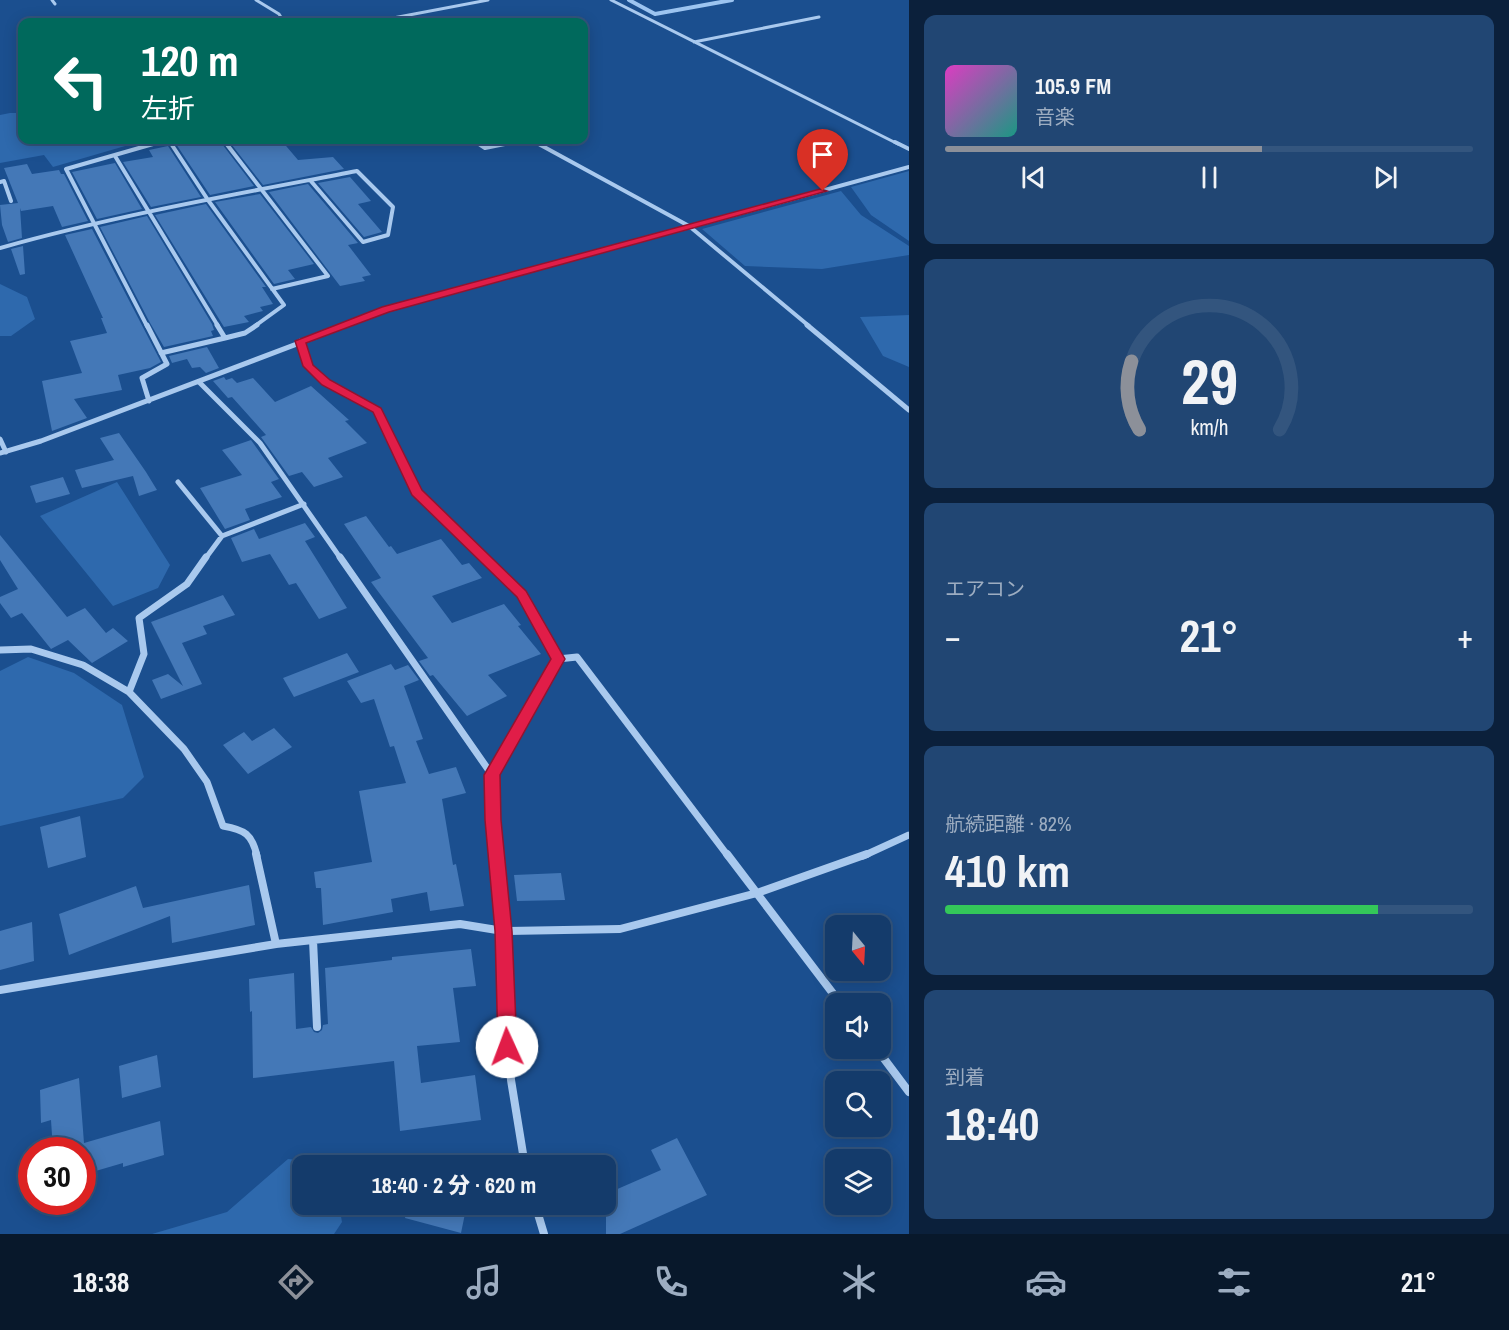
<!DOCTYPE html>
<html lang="ja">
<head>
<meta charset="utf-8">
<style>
  :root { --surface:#143b6b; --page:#214673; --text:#f1f3f6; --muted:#9dadc1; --line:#33557e; --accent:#8c9099 }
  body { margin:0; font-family:"Archivo Narrow","Noto Sans JP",sans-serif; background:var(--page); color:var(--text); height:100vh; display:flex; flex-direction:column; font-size:22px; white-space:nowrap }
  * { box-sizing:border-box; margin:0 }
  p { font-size:20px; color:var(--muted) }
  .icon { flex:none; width:33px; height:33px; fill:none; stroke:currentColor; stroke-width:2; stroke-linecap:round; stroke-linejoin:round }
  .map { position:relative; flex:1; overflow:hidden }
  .sheet { display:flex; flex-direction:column; gap:15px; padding:15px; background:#0b203b; width:600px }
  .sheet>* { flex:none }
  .banner { position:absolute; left:18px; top:18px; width:570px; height:126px; border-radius:12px; box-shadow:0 3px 15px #0003,0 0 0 2px var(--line); background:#00695c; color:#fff; overflow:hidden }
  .needle { width:39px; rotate:162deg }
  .buttons { position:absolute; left:825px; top:915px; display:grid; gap:12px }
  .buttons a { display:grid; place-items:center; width:66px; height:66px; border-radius:12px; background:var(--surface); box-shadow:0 3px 15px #0003,0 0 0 2px var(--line); font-size:30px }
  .speed { position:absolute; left:18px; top:1137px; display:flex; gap:12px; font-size:30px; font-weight:700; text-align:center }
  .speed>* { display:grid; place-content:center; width:78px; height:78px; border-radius:50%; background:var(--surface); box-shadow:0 3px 15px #0003,0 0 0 2px var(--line); line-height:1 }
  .speed .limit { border:9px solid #d22; background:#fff; color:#111 }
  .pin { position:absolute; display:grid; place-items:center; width:51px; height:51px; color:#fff; margin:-62px -26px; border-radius:50% 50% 50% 0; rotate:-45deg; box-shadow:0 0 6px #0007 }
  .pin .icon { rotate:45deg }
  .me { position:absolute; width:66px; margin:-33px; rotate:358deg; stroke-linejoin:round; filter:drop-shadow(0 0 4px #0008) }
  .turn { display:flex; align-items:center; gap:21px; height:126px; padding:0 24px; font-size:27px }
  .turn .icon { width:78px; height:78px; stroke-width:2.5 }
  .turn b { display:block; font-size:42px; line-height:51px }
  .big { font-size:45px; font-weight:800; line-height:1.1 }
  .sheet .widget { flex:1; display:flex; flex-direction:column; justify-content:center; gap:9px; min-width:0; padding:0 21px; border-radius:12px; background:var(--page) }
  .sheet .dial { align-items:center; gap:0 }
  .dial svg { height:156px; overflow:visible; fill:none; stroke:var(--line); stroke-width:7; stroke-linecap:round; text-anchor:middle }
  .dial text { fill:var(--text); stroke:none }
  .song { display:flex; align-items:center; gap:18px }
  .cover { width:72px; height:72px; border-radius:9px; background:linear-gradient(135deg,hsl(310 70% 55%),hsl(170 70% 35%)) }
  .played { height:6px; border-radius:3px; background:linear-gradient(90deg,var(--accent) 60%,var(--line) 60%) }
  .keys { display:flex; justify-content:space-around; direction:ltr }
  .heat { display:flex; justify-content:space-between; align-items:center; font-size:33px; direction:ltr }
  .charge { height:9px; border-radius:4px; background:linear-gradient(90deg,#34c759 82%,var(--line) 0) }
  .trip { position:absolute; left:292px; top:1155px; width:324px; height:60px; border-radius:12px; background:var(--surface); box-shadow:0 3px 15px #0003,0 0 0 2px var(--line); font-weight:800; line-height:60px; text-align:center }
  .tabs { display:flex; height:96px; justify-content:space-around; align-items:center; background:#08182b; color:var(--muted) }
  .tabs .icon { width:42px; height:42px }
  .tabs .on { color:var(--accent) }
  .tabs b { font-size:27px; color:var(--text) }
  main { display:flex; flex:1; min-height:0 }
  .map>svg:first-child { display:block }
  .green { fill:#2e69ad }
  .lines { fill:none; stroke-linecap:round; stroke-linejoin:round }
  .stream { stroke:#9cc4f0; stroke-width:4 }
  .building { fill:#4478b7 }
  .minor-far4 { stroke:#a9c9ee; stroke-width:3 }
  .minor-far3 { stroke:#a9c9ee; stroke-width:4 }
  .minor-far2 { stroke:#a9c9ee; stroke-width:5 }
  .minor-far1 { stroke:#a9c9ee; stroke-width:7 }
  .minor { stroke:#a9c9ee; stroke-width:8 }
  .route { fill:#e11d48; stroke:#92132f; stroke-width:1.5 }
</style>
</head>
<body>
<main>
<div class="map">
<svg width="909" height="1234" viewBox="0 0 909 1234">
  <rect width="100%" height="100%" fill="#1b4f8f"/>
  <!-- green -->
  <path class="green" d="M10,113H22V140H125L132,144L53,167L44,155L0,163V115Z
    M909,171V241L871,215L851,187Z
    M841,191L861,215L909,246V255L822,269L745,266L702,229Z
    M0,284L27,297L35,319L11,336H0Z
    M909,315V367L883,356L860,317Z
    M117,482L170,565L158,588L113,606L40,516Z
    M28,657L74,673L122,705L144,777L123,798L0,826V671Z
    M288,1159L331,1163V1165L303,1166V1204L339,1205L342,1222L334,1234H152L227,1212Z"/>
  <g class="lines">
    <!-- stream -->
    <path class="stream" d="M629,0L655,14L732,0"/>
  </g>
  <!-- building -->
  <path class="building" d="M197,140H219L254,186L210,195L176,144Z
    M228,140H281L298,160L333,157L344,169L263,185Z
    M168,146L201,197L151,207L123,162L153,157L149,150Z
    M115,163L142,209L97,219L72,172Z
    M27,164L32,174L59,170L61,174H64L88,221L62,227L53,206L21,211L20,208L22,238L8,242L2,225L0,205L18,203L4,168Z
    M350,177L371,201L358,204L382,232L364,237L318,183Z
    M308,184L358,243L348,245L371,275L362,277L365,281L340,286L269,192Z
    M260,194L314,264L288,270L295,279L274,284L215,202Z
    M206,204L266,287H262L273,304L260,307L263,311L244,316L249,322L224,327L155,215Z
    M147,216L212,324L214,330L211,331L213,336L164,347L149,321L100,227Z
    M92,229L161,362L150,368L118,375L122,390L74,399L87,418L52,431L42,381L82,373L70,341L107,333L101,318H103L65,235Z
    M23,246L25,274L20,275L11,249Z
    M207,347L219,368L206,373L200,367L192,368L187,359L172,363L169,356Z
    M224,377L226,380L232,378L237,383L253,378L275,402L311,386L349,420L345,421L367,443L328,458L343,477L314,487L302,472L289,476L261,437L266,435L232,397L228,398L213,381Z
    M119,433L146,472L157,490L139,496L133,476L82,488L75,470L114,460L100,438Z
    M251,440L279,479L271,482L282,497L245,509L250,520L225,529L200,488L242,475L222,450Z
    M63,477L70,494L36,503L30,486Z
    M366,516L389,547L391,546L397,554L441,539L462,565L469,563L482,578L432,596L452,623L504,604L521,625L518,626L541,654L488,675L507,696L467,716L433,675L430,676L419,661L428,658L371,582L381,578L344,524Z
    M305,523L315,537L305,541L347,608L319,619L296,583L289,585L270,554L242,562L231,538L254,529L259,539Z
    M0,535L67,617L85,608L106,633L113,628L128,641L92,663L68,640L51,649L22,613L11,618L0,603V597L18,589L0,560Z
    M223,595L235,615L203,626L207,634L182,643L202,684L161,699L152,680L168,674L183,686L151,622Z
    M347,653L359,672L294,697L283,678Z
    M391,664L395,670L408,665L419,680L404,686L423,739L416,741L429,774L456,767L466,793L442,799L453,865L456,864L464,906L430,911L427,892L391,899L393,912L323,925L321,888H316L314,872L372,862L359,791L406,783L394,746L390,747L374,699L361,703L347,681Z
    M274,728L292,747L248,774L223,745L244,732L252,741Z
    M80,816L86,857L48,868L40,827Z
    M561,873L565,900L517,901L514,875Z
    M249,885L255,925L172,943L170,916L69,955L59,914L136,886L143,908Z
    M32,922L34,961L0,970V931Z
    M471,949L476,986L453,988L460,1042L417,1046L421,1083L475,1075L481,1120L400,1131L394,1061L253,1078L252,1011L250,1012L249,979L294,973L296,1029L311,1027L314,1032L318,1033L322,1030L323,1025L328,1024L325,968L392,960V957Z
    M157,1055L161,1087L122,1098L119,1066Z
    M79,1078L84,1143L160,1121L164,1155L123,1167V1163L82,1175V1150H53L51,1120L41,1123L40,1090Z
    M677,1138L707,1195L620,1234H606V1194L661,1170L651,1150Z
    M408,1204H467L461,1233L405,1218Z"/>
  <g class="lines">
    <!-- minor-far4 -->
    <path class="minor-far4" d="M52,0L55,4
      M256,0L279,14L284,22
      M611,0L898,144
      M372,22L488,0
      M694,42L819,17
      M169,140L171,144
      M223,140L226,144
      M407,140H423
      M472,140L478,144
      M155,144L168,140
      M507,144L526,140L538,144"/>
    <!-- minor-far3 -->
    <path class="minor-far3" d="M170,142L208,200L284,305L255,326
      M225,142L328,276L272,289
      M476,142L485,148L515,142
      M535,142L689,226L809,326
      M895,142L909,149
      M115,156L218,326
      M0,182L4,181L11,201
      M0,248C117,215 237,194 357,171L393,207L388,235L363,242L310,180
      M147,326L66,169L160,142
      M343,326L385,310L909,167"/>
    <!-- minor-far2 -->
    <path class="minor-far2" d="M147,325L167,364L142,378L149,401
      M807,325L909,410
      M225,338L245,333L257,325
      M300,341L309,366L326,383L377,410L417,492L486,559
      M161,353L225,338L217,325
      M199,382L260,443L341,559
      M0,439L6,452
      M0,453L41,441L347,325
      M178,482L222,536
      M205,559L222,536L304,504"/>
    <!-- minor-far1 -->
    <path class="minor-far1" d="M340,557L492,775L497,856
      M484,557L522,594L558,659
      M0,650L31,649L83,665L129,692L184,749L207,782L223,826C245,830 252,834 257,856
      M129,692L144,654L139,618L187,584L206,557
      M492,775L558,659L577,657L728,856
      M863,856L909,835"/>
    <!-- minor -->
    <path class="minor" d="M256,854L276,944
      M497,854L511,1080L525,1166
      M727,854L841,1004
      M313,940L317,1027
      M0,990L276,944L460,924L503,931L620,929L757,893L867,854
      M876,1048L909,1092
      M535,1204L544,1234"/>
  </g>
  <!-- route -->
  <path class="route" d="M820,189L827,191L389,312L306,343L313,365L330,380L381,408L422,490L526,591L565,659L500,775L501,820L512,931L517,1047L514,1053L507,1056L501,1053L498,1047L495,931L485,820L484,775L551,659L517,597L412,495L373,412L322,385L303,366L295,341L382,307Z"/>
</svg>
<div class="buttons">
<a><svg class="needle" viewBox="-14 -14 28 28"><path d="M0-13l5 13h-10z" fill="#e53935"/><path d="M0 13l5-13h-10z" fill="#9dadc1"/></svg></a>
<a><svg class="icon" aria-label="sound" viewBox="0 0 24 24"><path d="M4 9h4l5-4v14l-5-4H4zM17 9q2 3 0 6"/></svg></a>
<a><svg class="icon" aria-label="search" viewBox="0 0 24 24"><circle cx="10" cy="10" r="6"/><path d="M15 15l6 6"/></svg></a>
<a><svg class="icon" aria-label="layers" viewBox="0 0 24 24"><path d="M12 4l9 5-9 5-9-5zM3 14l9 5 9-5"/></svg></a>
</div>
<div class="speed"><div class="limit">30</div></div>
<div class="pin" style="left:823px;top:191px;background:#d93025"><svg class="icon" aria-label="arrive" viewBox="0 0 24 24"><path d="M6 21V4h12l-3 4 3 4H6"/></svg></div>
<svg class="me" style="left:507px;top:1047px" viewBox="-20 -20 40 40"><circle r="19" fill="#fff"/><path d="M0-13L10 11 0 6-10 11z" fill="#e11d48"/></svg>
<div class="trip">18:40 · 2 分 · 620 m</div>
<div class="banner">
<div class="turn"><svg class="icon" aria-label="left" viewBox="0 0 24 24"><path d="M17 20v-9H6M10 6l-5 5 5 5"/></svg><div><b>120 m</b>左折</div></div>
</div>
</div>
<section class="sheet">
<div class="widget">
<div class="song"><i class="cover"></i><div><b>105.9 FM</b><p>音楽</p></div></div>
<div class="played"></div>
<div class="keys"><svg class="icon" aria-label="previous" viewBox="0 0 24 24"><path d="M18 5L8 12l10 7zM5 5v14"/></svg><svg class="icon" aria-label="pause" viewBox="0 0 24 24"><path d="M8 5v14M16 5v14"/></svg><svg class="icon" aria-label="next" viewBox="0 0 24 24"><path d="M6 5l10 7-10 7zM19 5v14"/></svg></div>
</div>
<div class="widget dial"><svg viewBox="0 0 100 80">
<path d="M14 69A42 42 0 1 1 86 69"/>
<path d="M14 69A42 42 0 0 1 10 34" stroke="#8c9099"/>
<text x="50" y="56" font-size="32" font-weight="700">29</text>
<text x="50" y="72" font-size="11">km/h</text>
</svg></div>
<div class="widget"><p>エアコン</p>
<div class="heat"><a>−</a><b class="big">21°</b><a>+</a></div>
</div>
<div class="widget"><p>航続距離 · 82%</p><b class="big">410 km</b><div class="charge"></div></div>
<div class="widget"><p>到着</p><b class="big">18:40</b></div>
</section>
</main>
<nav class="tabs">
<b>18:38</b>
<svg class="icon on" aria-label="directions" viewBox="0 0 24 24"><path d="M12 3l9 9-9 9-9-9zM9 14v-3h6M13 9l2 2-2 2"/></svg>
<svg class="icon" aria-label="music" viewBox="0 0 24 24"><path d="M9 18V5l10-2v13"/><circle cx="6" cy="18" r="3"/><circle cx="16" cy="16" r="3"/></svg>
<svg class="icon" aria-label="phone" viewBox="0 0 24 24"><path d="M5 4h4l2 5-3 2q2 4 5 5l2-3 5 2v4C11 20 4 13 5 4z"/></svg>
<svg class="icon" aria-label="climate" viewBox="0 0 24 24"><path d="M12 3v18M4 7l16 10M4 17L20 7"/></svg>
<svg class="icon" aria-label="car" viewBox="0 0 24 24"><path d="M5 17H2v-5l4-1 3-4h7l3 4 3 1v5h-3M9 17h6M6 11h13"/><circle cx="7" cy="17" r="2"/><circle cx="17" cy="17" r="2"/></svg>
<svg class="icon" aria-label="filters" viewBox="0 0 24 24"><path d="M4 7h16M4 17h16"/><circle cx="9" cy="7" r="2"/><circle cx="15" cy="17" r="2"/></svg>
<b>21°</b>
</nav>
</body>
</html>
